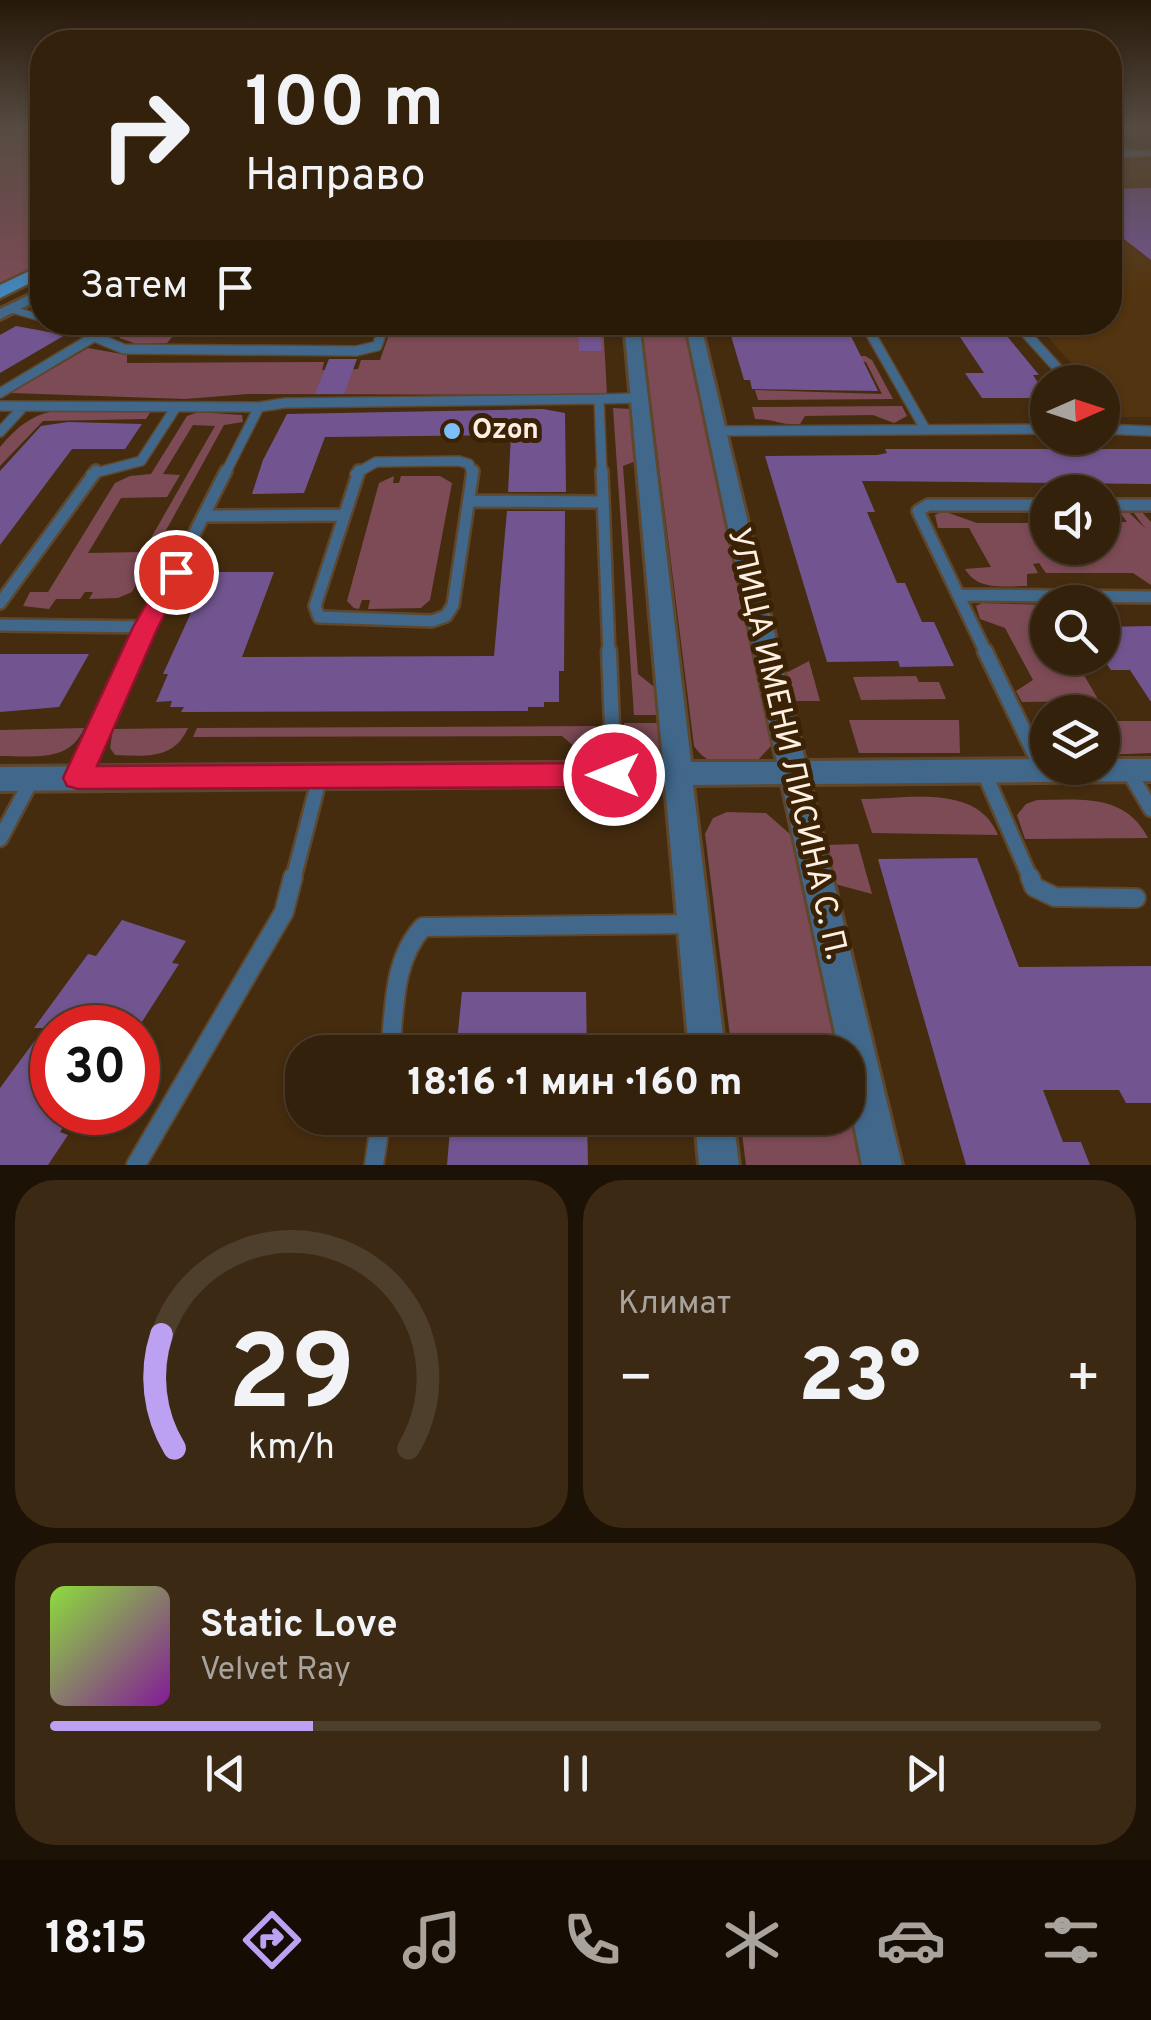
<!DOCTYPE html>
<html lang="ru">
<head>
<meta charset="utf-8">
<style>
  :root { --surface:#34210b; --page:#3c2914; --text:#f1f3f6; --muted:#a9a39d; --line:#4e3e2c; --accent:#bca0f2 }
  body { margin:0; font-family:Overpass,sans-serif; background:var(--page); color:var(--text); height:100vh; display:flex; flex-direction:column; font-size:38px; white-space:nowrap }
  * { box-sizing:border-box; margin:0 }
  p { font-size:32px; color:var(--muted) }
  .icon { flex:none; width:55px; height:55px; fill:none; stroke:currentColor; stroke-width:2; stroke-linecap:round; stroke-linejoin:round }
  .map { position:relative; height:1165px; overflow:hidden }
  .panel { display:flex; flex-direction:column; gap:15px; padding:15px; background:#1d1206; flex:1 }
  .panel>* { flex:none }
  .guide { position:absolute; left:30px; top:30px; width:1092px; height:305px; border-radius:40px; box-shadow:0 2px 8px #0004,0 0 0 2px var(--line); background:#34210b; color:var(--text); overflow:hidden }
  .needle { width:65px; rotate:87deg }
  .tools { position:absolute; left:1030px; top:365px; display:grid; gap:20px }
  .tools a { display:grid; place-items:center; width:90px; height:90px; border-radius:50%; background:var(--surface); box-shadow:0 2px 8px #0004,0 0 0 2px var(--line); font-size:50px }
  .speed { position:absolute; left:30px; top:1005px; display:flex; gap:20px; font-size:50px; font-weight:700; text-align:center }
  .speed>* { display:grid; place-content:center; width:130px; height:130px; border-radius:50%; background:var(--surface); box-shadow:0 2px 8px #0004,0 0 0 2px var(--line); line-height:1 }
  .speed .limit { border:15px solid #d22; background:#fff; color:#111 }
  .pin { position:absolute; display:grid; place-items:center; width:85px; height:85px; color:#fff; margin:-42px; border:5px solid #fff; border-radius:50%; box-shadow:0 2px 10px #0007 }
  .me { position:absolute; width:110px; margin:-55px; rotate:270deg; stroke-linejoin:round; filter:drop-shadow(0 0 8px #0008) }
  .turn { display:flex; align-items:center; gap:35px; height:210px; padding:0 50px; font-size:45px }
  .turn .icon { width:130px; height:130px; stroke-width:2.5 }
  .turn b { display:block; font-size:70px; line-height:85px }
  .then { display:flex; align-items:center; height:95px; padding:0 50px; background:#0003; gap:20px; font-size:38px }
  .big { font-size:75px; font-weight:800; line-height:1.1 }
  .panel .tile { flex:1; display:flex; flex-direction:column; justify-content:center; gap:15px; min-width:0; padding:0 35px; border-radius:40px; background:var(--page) }
  .panel .dial { align-items:center; gap:0 }
  .dial svg { height:260px; overflow:visible; fill:none; stroke:var(--line); stroke-width:7; stroke-linecap:round; text-anchor:middle }
  .dial text { fill:var(--text); stroke:none }
  .song { display:flex; align-items:center; gap:30px }
  .cover { width:120px; height:120px; border-radius:15px; background:linear-gradient(135deg,hsl(90 70% 55%),hsl(290 70% 35%)) }
  .played { height:10px; border-radius:5px; background:linear-gradient(90deg,var(--accent) 25%,var(--line) 25%) }
  .keys { display:flex; justify-content:space-around; direction:ltr }
  .heat { display:flex; justify-content:space-between; align-items:center; font-size:55px; direction:ltr }
  .panel .tiles { flex:1; display:grid; gap:15px; grid-template-columns:1fr 1fr }
  .tile:last-child { grid-column:span 2 }
  .trip { position:absolute; left:285px; top:1035px; width:580px; height:100px; border-radius:40px; background:var(--surface); box-shadow:0 2px 8px #0004,0 0 0 2px var(--line); font-weight:800; line-height:100px; text-align:center }
  .tabs { display:flex; height:160px; justify-content:space-around; align-items:center; background:#150d04; color:var(--muted) }
  .tabs .icon { width:70px; height:70px }
  .tabs .on { color:var(--accent) }
  .tabs b { font-size:45px; color:var(--text) }
  .map>svg:first-child { display:block }
  .built { fill:#533410 }
  .green { fill:#7d4b56; fill-rule:evenodd }
  .building { fill:#725590 }
  .lines { fill:none; stroke-linecap:round; stroke-linejoin:round }
  .lane-far5-casing { stroke:#5f472d; stroke-width:8 }
  .lane-far4-casing { stroke:#5f472d; stroke-width:9 }
  .lane-far3-casing { stroke:#5f472d; stroke-width:12 }
  .lane-far2-casing { stroke:#5f472d; stroke-width:16 }
  .lane-far1-casing { stroke:#5f472d; stroke-width:19 }
  .lane-casing { stroke:#5f472d; stroke-width:22 }
  .street-casing { stroke:#5f472d; stroke-width:6 }
  .secondary-casing { stroke:#5f472d; stroke-width:5 }
  .lane-far5 { stroke:#41688a; stroke-width:5 }
  .lane-far4 { stroke:#41688a; stroke-width:6 }
  .lane-far3 { stroke:#41688a; stroke-width:9 }
  .lane-far2 { stroke:#41688a; stroke-width:11 }
  .lane-far1 { stroke:#41688a; stroke-width:14 }
  .lane { stroke:#41688a; stroke-width:18 }
  .street { fill:#41688a; fill-rule:evenodd }
  .secondary { fill:#4485bb; fill-rule:evenodd }
  .route { fill:#e11d48; stroke:#92132f; stroke-width:2.5 }
  .poi-dot { fill:#7bbef9; stroke:#3b2204; stroke-width:4 }
  .labels { text-anchor:middle; dominant-baseline:central; stroke-width:10; stroke-linejoin:round; paint-order:stroke }
  .poi-label { font-size:28px; font-weight:bold; fill:#fdefe2; stroke:#3b2204; text-anchor:start }
  .near-street-label { font-size:32px; fill:#fdefe2; stroke:#3b2204 }
</style>
</head>
<body>
<div class="map">
<svg width="1151" height="1165" viewBox="0 0 1151 1165">
  <rect width="100%" height="100%" fill="#452c0f"/>
  <!-- built -->
  <path class="built" d="M1110,161H1151V417H1119L1103,399L1102,382H1088L1035,323L1110,322Z"/>
  <!-- green -->
  <path class="green" d="M0,129H42V263L0,284Z
    M141,322H184V323L167,343L137,344L119,338Z
    M603,322L607,395L248,394L185,399L11,393L88,348L127,355V363L324,362L322,370L358,369L361,360H380L393,323Z
    M641,323H684L771,746L755,763C730,764 709,769 694,746Z
    M865,356L872,360L893,399L758,400L755,390L882,394L866,362L828,357Z
    M902,406L907,416L894,423L873,415L805,416L800,424C782,426 774,419 755,419L752,407Z
    M613,408L631,409L636,461L623,466L638,674L658,690L660,715H634Z
    M60,410L151,411L146,419L43,421L0,466V447C18,426 32,414 60,410Z
    M198,412L242,415L243,422L224,425L132,592L118,598L89,599L93,592H85L80,599H56L49,609L23,606L30,592H48L115,483L130,476L151,474L187,416ZM193,425L215,426L143,552L88,553L121,498L167,497L180,475L163,474Z
    M394,476L393,483H399L401,476H440L452,483L430,600L421,608L368,609L370,600H362L359,609L354,608L347,601L379,483Z
    M1131,509H1139L1151,522V585L1133,573H1046L1039,563L1033,564L1038,573L1027,574V586C1004,586 978,591 965,569L991,567L969,528H938L935,515L943,511L977,523H1047L1048,548H1102L1103,522H1127L1118,510H1126L1145,528Z
    M982,603L1043,605L1047,612L1048,658H1074L1099,701L1022,702L1016,691L1033,680L1005,628L980,619L976,606Z
    M809,661L820,701H793L786,673Z
    M916,676L919,682H939L946,699L861,700L853,677Z
    M849,720H959L960,753H859Z
    M1103,721H1151V753L1103,755Z
    M624,723H661V748L654,752L630,751L624,744Z
    M596,726L590,744L577,749L562,736L193,737L197,728Z
    M84,728C70,763 32,756 0,756V730Z
    M188,728C174,760 145,756 115,755L110,748L113,729Z
    M861,799C908,799 977,783 998,835L872,833Z
    M1037,800C1080,800 1125,793 1148,838L1025,839L1017,815L1026,804Z
    M727,812L766,813L791,835L837,1052H732L705,834L713,818Z
    M858,844L872,894L835,884L826,845Z
    M848,1105L860,1165H746L740,1118H848Z"/>
  <!-- building -->
  <path class="building" d="M1151,188V260L1110,228V189Z
    M578,322H599L602,351H579Z
    M727,322H844L878,391L752,389L750,380H744Z
    M950,322L997,324L1039,375H1033L1048,398H982L965,373H984Z
    M16,326L65,335L0,373V335Z
    M329,359H357L344,394H315Z
    M543,409L565,413L566,492H508L511,435L325,437L304,493L252,494L263,460L287,414Z
    M68,422L142,424L125,449H72L0,545V471L41,426Z
    M885,449H1151V484L862,481L875,512H867L897,583H905L922,622H934L954,666L900,667L898,661L827,662L765,456L877,455L887,453Z
    M507,511H565L564,671H559V702H544V707H528V711L181,712L184,707H170L172,701L156,702L168,674H163L205,582H211L215,572H274L242,657L494,656Z
    M1151,626V702L1130,670H1111L1102,657V627Z
    M0,654H89L59,707L0,712Z
    M977,858L1019,967L1151,966V1103H1126L1119,1090H1043L1063,1142H1081L1090,1165H966L878,859Z
    M122,920L186,941L172,963L179,964L138,1028H52V1112H73L60,1132L68,1135L48,1165H0V1088L44,1028H34L88,954L96,956Z
    M462,992H586L587,1052H456Z
    M451,1118H587L588,1165H447Z"/>
  <g class="lines">
    <!-- lane-far5 casing -->
    <g class="lane-far5-casing">
      <path id="lane-far5" d="M1110,141L1130,154
        M1110,155L1151,153"/>
    </g>
    <!-- lane-far4 casing -->
    <g class="lane-far4-casing">
      <path id="lane-far4" d="M10,309L42,318
        M58,322L82,332
        M864,322L870,332
        M1016,322L1025,332
        M103,332L119,322
        M382,332L385,322"/>
    </g>
    <!-- lane-far3 casing -->
    <g class="lane-far3-casing">
      <path id="lane-far3" d="M76,329L124,349L356,351L377,346L383,329
        M868,329L925,429
        M1022,329L1070,382
        M0,393L107,329
        M599,399L638,398
        M0,406L259,407L285,403L599,399L602,474
        M1102,429L1151,431
        M715,431L1048,429
        M0,432L24,406
        M91,474L141,461L176,407
        M225,474L259,407
        M355,474L376,462L459,461L469,464L472,474"/>
    </g>
    <!-- lane-far2 casing -->
    <g class="lane-far2-casing">
      <path id="lane-far2" d="M359,471L315,606L319,617L432,621L446,616L453,605L473,471
        M602,471L609,653
        M470,501L603,502
        M1102,505H1151
        M206,516L343,515
        M958,595L1151,597
        M0,603L96,471
        M0,625L146,627
        M134,653L226,471
        M986,653L918,511L928,505H1048"/>
    </g>
    <!-- lane-far1 casing -->
    <g class="lane-far1-casing">
      <path id="lane-far1" d="M609,651L614,775
        M985,651L1043,771
        M1128,770L1151,809
        M984,772L1031,880
        M78,778L135,651
        M0,839L31,781
        M293,880L320,776"/>
    </g>
    <!-- lane casing -->
    <g class="lane-casing">
      <path id="lane" d="M1030,877L1034,887L1055,897L1136,898
        M390,1052C395,1009 392,961 423,927L689,924
        M136,1165L284,912L293,877
        M374,1165L381,1118"/>
    </g>
    <!-- street casing -->
    <g class="street-casing">
      <path id="street" d="M42,289V298L0,319V309Z
        M624,322H639L691,762H777L685,322H700L805,761L1048,759V768H1102V759H1151V781L810,784L902,1165H862L848,1094V1052H839L782,784L693,785L725,1052H689L665,785L0,791V767L663,762Z
        M695,1118H733L739,1165H699Z"/>
    </g>
    <!-- secondary casing -->
    <g class="secondary-casing">
      <path id="secondary" d="M42,265V277L0,298V285Z"/>
    </g>
    <!-- lane-far5 -->
    <use href="#lane-far5" class="lane-far5"/>
    <!-- lane-far4 -->
    <use href="#lane-far4" class="lane-far4"/>
    <!-- lane-far3 -->
    <use href="#lane-far3" class="lane-far3"/>
    <!-- lane-far2 -->
    <use href="#lane-far2" class="lane-far2"/>
    <!-- lane-far1 -->
    <use href="#lane-far1" class="lane-far1"/>
    <!-- lane -->
    <use href="#lane" class="lane"/>
    <!-- street -->
    <use href="#street" class="street"/>
    <!-- secondary -->
    <use href="#secondary" class="secondary"/>
  </g>
  <!-- sky -->
  <linearGradient id="sky" x2="0" y2="1"><stop stop-color="#261808"/><stop offset="0.44" stop-color="#564b42"/><stop offset="1" stop-color="#564b42" stop-opacity="0"/></linearGradient>
  <rect width="1151" height="292" fill="url(#sky)"/>
  <!-- route -->
  <path class="route" d="M176,564L187,572L158,627L97,766L614,763L624,767L628,775L624,783L614,787L78,789L67,786L63,778L133,627L168,566Z"/>
  <!-- markers -->
  <circle class="poi-dot" cx="452" cy="431" r="10"/>
  <g class="labels">
    <!-- poi labels -->
    <g class="poi-label">
      <text x="472" y="431">Ozon</text>
    </g>
    <!-- near-street labels -->
    <g class="near-street-label">
      <text transform="translate(786 744) rotate(77)">УЛИЦА ИМЕНИ ЛИСИНА С. П.</text>
    </g>
  </g>
</svg>
<div class="tools">
<a><svg class="needle" viewBox="-14 -14 28 28"><path d="M0-13l5 13h-10z" fill="#e53935"/><path d="M0 13l5-13h-10z" fill="#a9a39d"/></svg></a>
<a><svg class="icon" aria-label="sound" viewBox="0 0 24 24"><path d="M4 9h4l5-4v14l-5-4H4zM17 9q2 3 0 6"/></svg></a>
<a><svg class="icon" aria-label="search" viewBox="0 0 24 24"><circle cx="10" cy="10" r="6"/><path d="M15 15l6 6"/></svg></a>
<a><svg class="icon" aria-label="layers" viewBox="0 0 24 24"><path d="M12 4l9 5-9 5-9-5zM3 14l9 5 9-5"/></svg></a>
</div>
<div class="speed"><div class="limit">30</div></div>
<div class="pin" style="left:176px;top:572px;background:#d93025"><svg class="icon" aria-label="arrive" viewBox="0 0 24 24"><path d="M6 21V4h12l-3 4 3 4H6"/></svg></div>
<svg class="me" style="left:614px;top:775px" viewBox="-20 -20 40 40"><circle r="17" fill="#e11d48" stroke="#fff" stroke-width="3"/><path d="M0-11L8 9 0 5-8 9z" fill="#fff"/></svg>
<div class="trip">18:16 · 1 мин · 160 m</div>
<div class="guide">
<div class="turn"><svg class="icon" aria-label="right" viewBox="0 0 24 24"><path d="M7 20v-9h11M14 6l5 5-5 5"/></svg><div><b>100 m</b>Направо</div></div>
<div class="then">Затем<svg class="icon" aria-label="arrive" viewBox="0 0 24 24"><path d="M6 21V4h12l-3 4 3 4H6"/></svg></div>
</div>
</div>
<section class="panel">
<div class="tiles">
<div class="tile dial"><svg viewBox="0 0 100 80">
<path d="M14 69A42 42 0 1 1 86 69"/>
<path d="M14 69A42 42 0 0 1 10 34" stroke="#bca0f2"/>
<text x="50" y="56" font-size="32" font-weight="700">29</text>
<text x="50" y="72" font-size="11">km/h</text>
</svg></div>
<div class="tile"><p>Климат</p>
<div class="heat"><a>−</a><b class="big">23°</b><a>+</a></div>
</div>
<div class="tile">
<div class="song"><i class="cover"></i><div><b>Static Love</b><p>Velvet Ray</p></div></div>
<div class="played"></div>
<div class="keys"><svg class="icon" aria-label="previous" viewBox="0 0 24 24"><path d="M18 5L8 12l10 7zM5 5v14"/></svg><svg class="icon" aria-label="pause" viewBox="0 0 24 24"><path d="M8 5v14M16 5v14"/></svg><svg class="icon" aria-label="next" viewBox="0 0 24 24"><path d="M6 5l10 7-10 7zM19 5v14"/></svg></div>
</div>
</div>
</section>
<nav class="tabs">
<b>18:15</b>
<svg class="icon on" aria-label="directions" viewBox="0 0 24 24"><path d="M12 3l9 9-9 9-9-9zM9 14v-3h6M13 9l2 2-2 2"/></svg>
<svg class="icon" aria-label="music" viewBox="0 0 24 24"><path d="M9 18V5l10-2v13"/><circle cx="6" cy="18" r="3"/><circle cx="16" cy="16" r="3"/></svg>
<svg class="icon" aria-label="phone" viewBox="0 0 24 24"><path d="M5 4h4l2 5-3 2q2 4 5 5l2-3 5 2v4C11 20 4 13 5 4z"/></svg>
<svg class="icon" aria-label="climate" viewBox="0 0 24 24"><path d="M12 3v18M4 7l16 10M4 17L20 7"/></svg>
<svg class="icon" aria-label="car" viewBox="0 0 24 24"><path d="M5 17H2v-5l4-1 3-4h7l3 4 3 1v5h-3M9 17h6M6 11h13"/><circle cx="7" cy="17" r="2"/><circle cx="17" cy="17" r="2"/></svg>
<svg class="icon" aria-label="filters" viewBox="0 0 24 24"><path d="M4 7h16M4 17h16"/><circle cx="9" cy="7" r="2"/><circle cx="15" cy="17" r="2"/></svg>
</nav>
</body>
</html>
